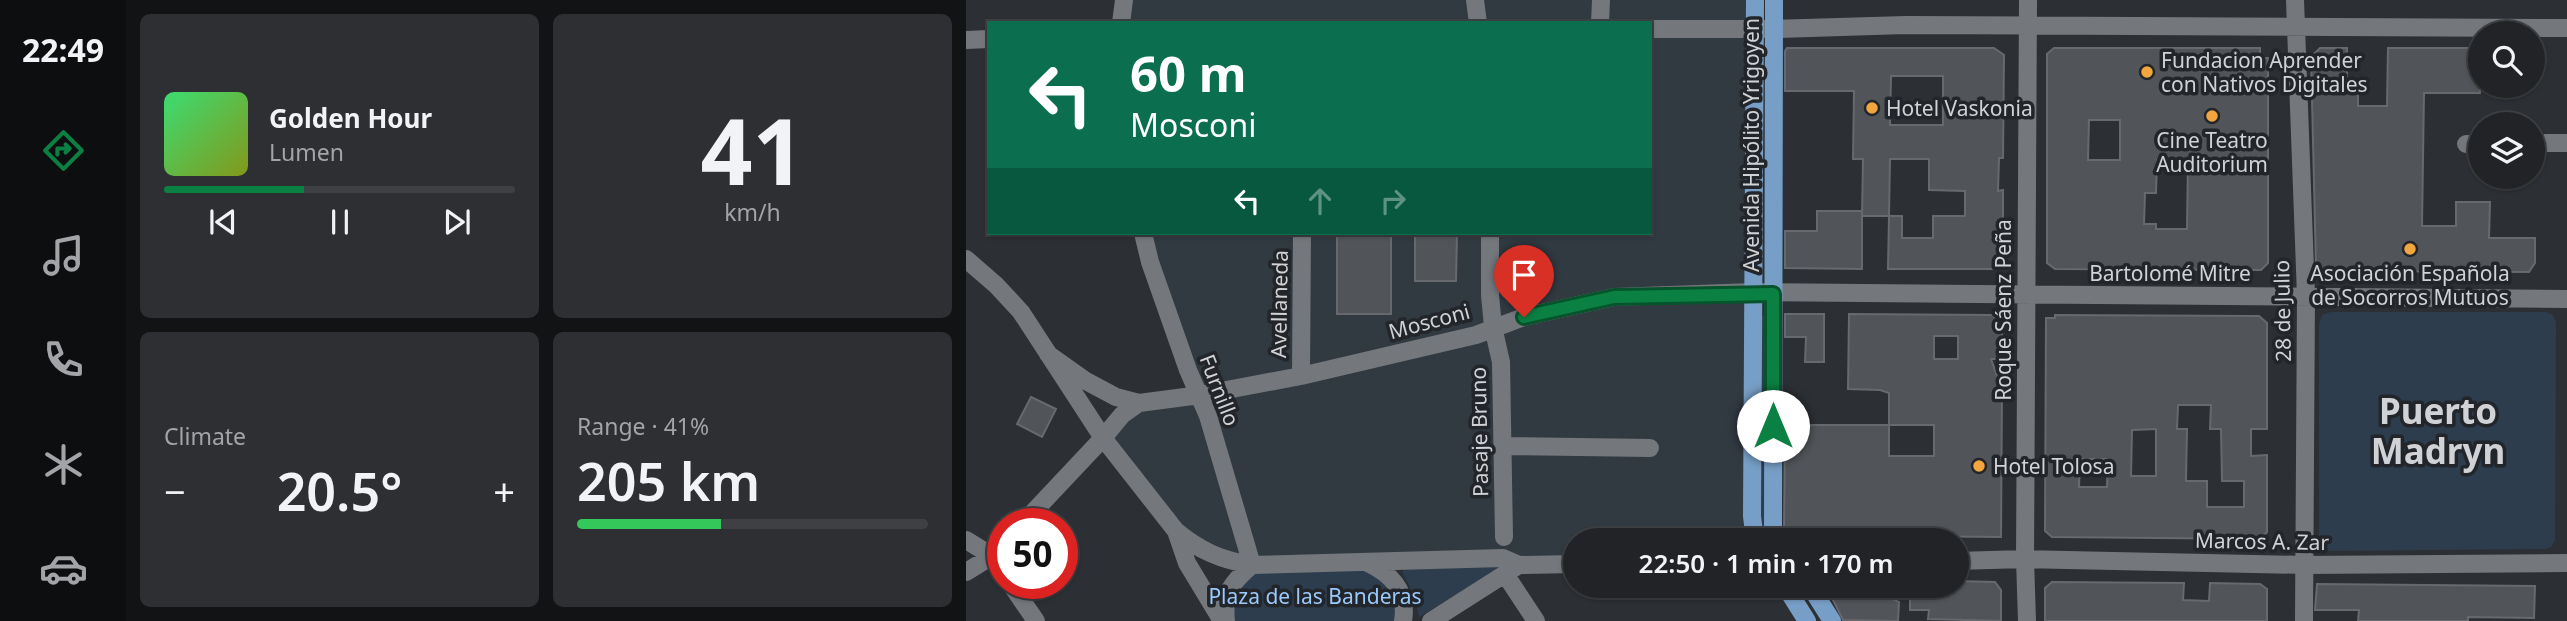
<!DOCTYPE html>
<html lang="en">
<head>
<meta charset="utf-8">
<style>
  :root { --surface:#212326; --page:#2d2f32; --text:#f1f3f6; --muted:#a2a4a7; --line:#3e4043; --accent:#0b8043 }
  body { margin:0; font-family:"Noto Sans",sans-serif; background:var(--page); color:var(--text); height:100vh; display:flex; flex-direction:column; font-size:26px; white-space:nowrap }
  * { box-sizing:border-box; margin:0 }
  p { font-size:23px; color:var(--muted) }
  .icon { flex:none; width:38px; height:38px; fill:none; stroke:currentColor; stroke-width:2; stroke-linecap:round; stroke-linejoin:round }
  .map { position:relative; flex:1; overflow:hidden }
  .details { display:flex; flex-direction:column; gap:14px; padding:14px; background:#121315; width:840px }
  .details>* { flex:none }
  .banner { position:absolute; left:21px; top:21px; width:665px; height:214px; border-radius:0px; box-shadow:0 2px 5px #0004,0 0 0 2px var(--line); background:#0b6e4f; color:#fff; overflow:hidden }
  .tools { position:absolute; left:1502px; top:21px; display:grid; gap:14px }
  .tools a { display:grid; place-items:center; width:77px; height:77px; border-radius:50%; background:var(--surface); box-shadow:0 2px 5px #0004,0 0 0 2px var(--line); font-size:35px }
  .speed { position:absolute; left:21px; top:508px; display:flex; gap:14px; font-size:35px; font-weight:700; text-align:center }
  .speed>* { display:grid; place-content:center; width:91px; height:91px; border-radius:50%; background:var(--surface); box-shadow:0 2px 5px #0004,0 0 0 2px var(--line); line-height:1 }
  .speed .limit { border:10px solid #d22; background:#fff; color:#111 }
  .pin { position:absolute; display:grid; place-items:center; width:60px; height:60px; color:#fff; margin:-72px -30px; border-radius:50% 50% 50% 0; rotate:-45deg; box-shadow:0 0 7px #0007 }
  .pin .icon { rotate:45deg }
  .me { position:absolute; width:77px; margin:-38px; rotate:0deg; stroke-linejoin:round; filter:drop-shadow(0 0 5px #0008) }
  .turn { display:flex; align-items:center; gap:24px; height:147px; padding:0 28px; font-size:32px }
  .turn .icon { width:91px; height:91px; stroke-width:2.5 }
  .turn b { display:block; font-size:49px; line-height:60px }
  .lanes { display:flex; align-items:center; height:66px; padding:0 28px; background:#0003; justify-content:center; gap:35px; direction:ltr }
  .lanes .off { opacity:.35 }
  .big { font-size:52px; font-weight:600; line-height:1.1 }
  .details .card { flex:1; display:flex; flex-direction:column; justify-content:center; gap:10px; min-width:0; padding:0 24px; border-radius:10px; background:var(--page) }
  .details .dial { align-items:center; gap:0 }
  .dial b { font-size:91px; line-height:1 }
  .song { display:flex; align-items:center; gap:21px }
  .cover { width:84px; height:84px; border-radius:10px; background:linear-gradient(135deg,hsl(140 70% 55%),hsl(70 70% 35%)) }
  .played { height:7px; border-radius:4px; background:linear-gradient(90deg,var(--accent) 40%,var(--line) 40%) }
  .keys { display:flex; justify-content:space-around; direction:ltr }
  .heat { display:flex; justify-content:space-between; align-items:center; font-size:38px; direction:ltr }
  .charge { height:10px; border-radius:5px; background:linear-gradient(90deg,#34c759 41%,var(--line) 0) }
  .details .tiles { flex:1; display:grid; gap:14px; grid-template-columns:repeat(2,1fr) }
  .trip { position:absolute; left:597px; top:528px; width:406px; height:70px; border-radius:35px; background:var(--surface); box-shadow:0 2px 5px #0004,0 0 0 2px var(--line); font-weight:600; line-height:70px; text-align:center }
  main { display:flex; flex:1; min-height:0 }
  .tab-bar { display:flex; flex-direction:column; width:126px; justify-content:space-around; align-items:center; background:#0d0e0f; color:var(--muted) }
  .tab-bar .icon { width:49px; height:49px }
  .tab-bar .active { color:var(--accent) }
  .tab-bar b { font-size:32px; color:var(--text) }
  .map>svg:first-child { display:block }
  .built { fill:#313941 }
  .green { fill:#2d3d4e }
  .building { fill:#515559; stroke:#666a6e; stroke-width:2; fill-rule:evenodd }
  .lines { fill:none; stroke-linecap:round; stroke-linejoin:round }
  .minor { stroke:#74787c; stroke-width:18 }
  .major { stroke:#779ec6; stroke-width:18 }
  .route-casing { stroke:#07532c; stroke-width:18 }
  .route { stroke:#0b8043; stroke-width:12 }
  .poi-dot { fill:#f1a63f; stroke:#222529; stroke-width:2.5 }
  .labels { text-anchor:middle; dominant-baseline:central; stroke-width:7; stroke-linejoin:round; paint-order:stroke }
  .poi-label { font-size:21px; fill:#d0d2d5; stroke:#222529; text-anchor:start }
  .street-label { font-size:21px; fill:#d0d2d5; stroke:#222529 }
  .park-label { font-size:21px; fill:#9ac9fc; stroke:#222529 }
  .town-label { font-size:35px; font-weight:bold; fill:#d0d2d5; stroke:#222529 }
</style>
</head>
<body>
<main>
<nav class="tab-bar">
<b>22:49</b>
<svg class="icon active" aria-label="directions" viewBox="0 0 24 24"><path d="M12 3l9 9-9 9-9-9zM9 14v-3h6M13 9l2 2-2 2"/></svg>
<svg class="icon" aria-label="music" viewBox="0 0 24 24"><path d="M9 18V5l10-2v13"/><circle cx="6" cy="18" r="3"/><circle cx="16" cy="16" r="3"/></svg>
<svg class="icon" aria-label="phone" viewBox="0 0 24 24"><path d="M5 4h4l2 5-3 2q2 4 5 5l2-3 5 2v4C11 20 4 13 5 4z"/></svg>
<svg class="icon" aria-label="climate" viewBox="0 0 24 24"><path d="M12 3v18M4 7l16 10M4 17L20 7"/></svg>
<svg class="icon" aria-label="car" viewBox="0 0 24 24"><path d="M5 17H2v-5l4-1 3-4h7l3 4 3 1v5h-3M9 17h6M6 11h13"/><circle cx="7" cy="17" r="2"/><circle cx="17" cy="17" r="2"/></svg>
</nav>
<section class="details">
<div class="tiles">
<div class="card">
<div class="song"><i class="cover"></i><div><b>Golden Hour</b><p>Lumen</p></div></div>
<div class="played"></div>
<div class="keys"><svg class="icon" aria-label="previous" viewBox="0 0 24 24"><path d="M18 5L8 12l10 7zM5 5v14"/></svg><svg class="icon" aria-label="pause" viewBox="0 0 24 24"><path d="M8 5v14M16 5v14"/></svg><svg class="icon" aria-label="next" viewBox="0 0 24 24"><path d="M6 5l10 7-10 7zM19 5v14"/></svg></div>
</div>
<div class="card dial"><b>41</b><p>km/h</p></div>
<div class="card"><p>Climate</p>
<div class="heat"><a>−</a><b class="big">20.5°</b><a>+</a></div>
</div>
<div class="card"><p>Range · 41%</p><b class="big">205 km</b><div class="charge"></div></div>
</div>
</section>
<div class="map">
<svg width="1601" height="621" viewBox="0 0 1601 621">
  <rect width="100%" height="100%" fill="#2c2f33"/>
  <!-- built -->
  <path class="built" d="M159,0H789V541H609V564L286,565L237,552L137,438L156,415L234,395L177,233H684V23H156Z"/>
  <!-- green -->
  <path class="green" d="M1365,312H1580L1587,315L1590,322L1589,540L1585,547L1579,549L1364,551L1356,548L1353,540V324L1356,315Z
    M795,316H801V537H795Z
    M531,567L528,572L453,617L448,595L436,572L438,569Z
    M397,571H405L429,592L432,621H268C266,601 267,585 288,574C298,569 380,571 397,571Z"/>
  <!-- building -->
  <path class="building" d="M821,48H1028L1038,55L1037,158H1033L1032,191L1037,190V260L1027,269H922L923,216H896L897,159H887L888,91H819V51ZM925,76H977V125H924ZM924,159H963V190L999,191V216H967V238H936V216H923Z
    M1088,48H1294V58H1302V263L1295,270L1089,269L1081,263V54ZM1123,120H1154V160H1122ZM1191,160H1222L1221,229H1190V224H1178L1179,193H1190Z
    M1354,48H1381V91H1392V106H1421L1422,48H1514V93H1458L1456,226H1490V202H1524L1523,238H1569V263L1563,272L1354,271L1350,267L1345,57Z
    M851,211H896V269L819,268V231H851Z
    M371,233H425V314H371Z
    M449,233H491L490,281H449Z
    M819,314H858V362H839L840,337H819Z
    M883,314L1026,315L1036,324V359H1025L1036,390L1035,537L821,535L818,530L819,425H923V393L914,390L882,389ZM968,336H992V359H968ZM923,425H968V456H923Z
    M1089,315L1293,316L1301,323V429H1285V456L1301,455V532L1294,539L1086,537L1079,531L1080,318H1089ZM1212,405H1245L1244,429H1255L1256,481H1278V507H1241V481H1220L1221,429H1211ZM1190,429V476H1165L1166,430ZM1114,459H1142L1141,487H1113Z
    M65,397L90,409L76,437L51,424Z
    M990,581L1029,582L1035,590V621L962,619L963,610H944V586H990Z
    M1086,582L1218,583L1217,600L1243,601L1244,583L1294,584L1301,589V621H1079V588Z
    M1351,584L1569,586L1568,618L1502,617V621H1392L1393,610H1349Z
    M873,586H901L933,602L932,621L877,620L867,600Z"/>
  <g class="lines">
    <!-- minor -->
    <path class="minor" d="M509,0L512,23
      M1329,0L1340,296L1338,621
      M155,23L158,0
      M634,23L635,0
      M684,29H808L940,25L1601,28
      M0,40L23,39
      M1566,143H1601
      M1500,144H1514
      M177,233L184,262L222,370L242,416L286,565
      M524,233V295L527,327L535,362L538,537
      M0,259L30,285L55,312L137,438L210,531L221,563L256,621
      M82,354L120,381L150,397L173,403L234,395L335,376L510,335L558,317L648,297L787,292L1601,299
      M335,376L336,233
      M537,446L684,448
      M57,523L137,438L156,415L173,403
      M210,531C234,551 255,560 286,565L537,558L553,565L609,564
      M0,540L26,556L37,572
      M990,561L1059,559L1339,565L1601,563
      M400,562C426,574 442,591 437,621
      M0,572L26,556L37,545
      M539,574L570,621
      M44,583L70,621
      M260,621C257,593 265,583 286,565
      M465,621L553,565
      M1061,621L1059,559L1062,0"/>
    <!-- major -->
    <path class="major" d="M789,0L786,516L789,541
      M808,0L807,534L812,541
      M819,586L841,621
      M844,586L866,621"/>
  </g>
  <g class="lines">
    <!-- route casing -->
    <g class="route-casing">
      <path id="route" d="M558,317L648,297L807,294V426"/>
    </g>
    <!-- route -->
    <use href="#route" class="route"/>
  </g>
  <!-- markers -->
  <g class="poi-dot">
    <circle cx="1181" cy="72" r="7"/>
    <circle cx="906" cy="108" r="7"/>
    <circle cx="1246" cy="116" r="7"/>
    <circle cx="1444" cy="249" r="7"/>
    <circle cx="1013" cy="466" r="7"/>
  </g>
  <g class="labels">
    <!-- poi labels -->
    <g class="poi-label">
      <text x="1195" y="60">Fundacion Aprender<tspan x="1195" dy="24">con Nativos Digitales</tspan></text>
      <text x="920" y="108">Hotel Vaskonia</text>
      <text x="1246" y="140" text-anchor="middle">Cine Teatro<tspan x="1246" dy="24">Auditorium</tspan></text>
      <text x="1444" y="273" text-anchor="middle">Asociación Española<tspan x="1444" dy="24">de Socorros Mutuos</tspan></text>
      <text x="1027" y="466">Hotel Tolosa</text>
    </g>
    <!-- street labels -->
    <g class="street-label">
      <text transform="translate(785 145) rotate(-90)">Avenida Hipólito Yrigoyen</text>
      <text x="1204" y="273">Bartolomé Mitre</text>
      <text transform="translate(313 304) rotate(-89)">Avellaneda</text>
      <text transform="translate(1037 310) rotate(-90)">Roque Sáenz Peña</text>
      <text transform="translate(1316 311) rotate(-91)">28 de Julio</text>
      <text transform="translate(463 321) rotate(-15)">Mosconi</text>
      <text transform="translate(254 390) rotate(69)">Furnillo</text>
      <text transform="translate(513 432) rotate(-91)">Pasaje Bruno</text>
      <text transform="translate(1296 541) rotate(1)">Marcos A. Zar</text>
    </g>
    <!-- park labels -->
    <g class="park-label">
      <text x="349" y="596">Plaza de las Banderas</text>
    </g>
    <!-- town labels -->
    <g class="town-label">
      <text x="1472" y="410">Puerto<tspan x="1472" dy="40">Madryn</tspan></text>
    </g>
  </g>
</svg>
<div class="tools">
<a><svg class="icon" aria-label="search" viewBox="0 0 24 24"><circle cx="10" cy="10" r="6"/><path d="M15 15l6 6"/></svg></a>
<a><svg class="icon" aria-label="layers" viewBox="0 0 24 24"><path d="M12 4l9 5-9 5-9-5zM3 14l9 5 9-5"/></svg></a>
</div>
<div class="speed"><div class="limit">50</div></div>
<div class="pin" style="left:558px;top:317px;background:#d93025"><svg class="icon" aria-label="arrive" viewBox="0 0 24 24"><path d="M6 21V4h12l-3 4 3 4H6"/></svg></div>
<svg class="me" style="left:807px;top:426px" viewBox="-20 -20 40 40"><circle r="19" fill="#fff"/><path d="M0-13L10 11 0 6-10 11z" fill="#0b8043"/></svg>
<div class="trip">22:50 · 1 min · 170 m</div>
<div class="banner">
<div class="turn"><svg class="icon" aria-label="left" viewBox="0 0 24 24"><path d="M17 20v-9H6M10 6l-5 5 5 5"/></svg><div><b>60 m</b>Mosconi</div></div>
<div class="lanes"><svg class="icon" aria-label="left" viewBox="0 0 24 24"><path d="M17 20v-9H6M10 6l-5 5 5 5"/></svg><svg class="icon off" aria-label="ahead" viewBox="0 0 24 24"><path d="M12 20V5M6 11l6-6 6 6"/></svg><svg class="icon off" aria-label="right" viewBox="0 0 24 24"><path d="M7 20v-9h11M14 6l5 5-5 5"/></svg></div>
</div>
</div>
</main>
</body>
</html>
